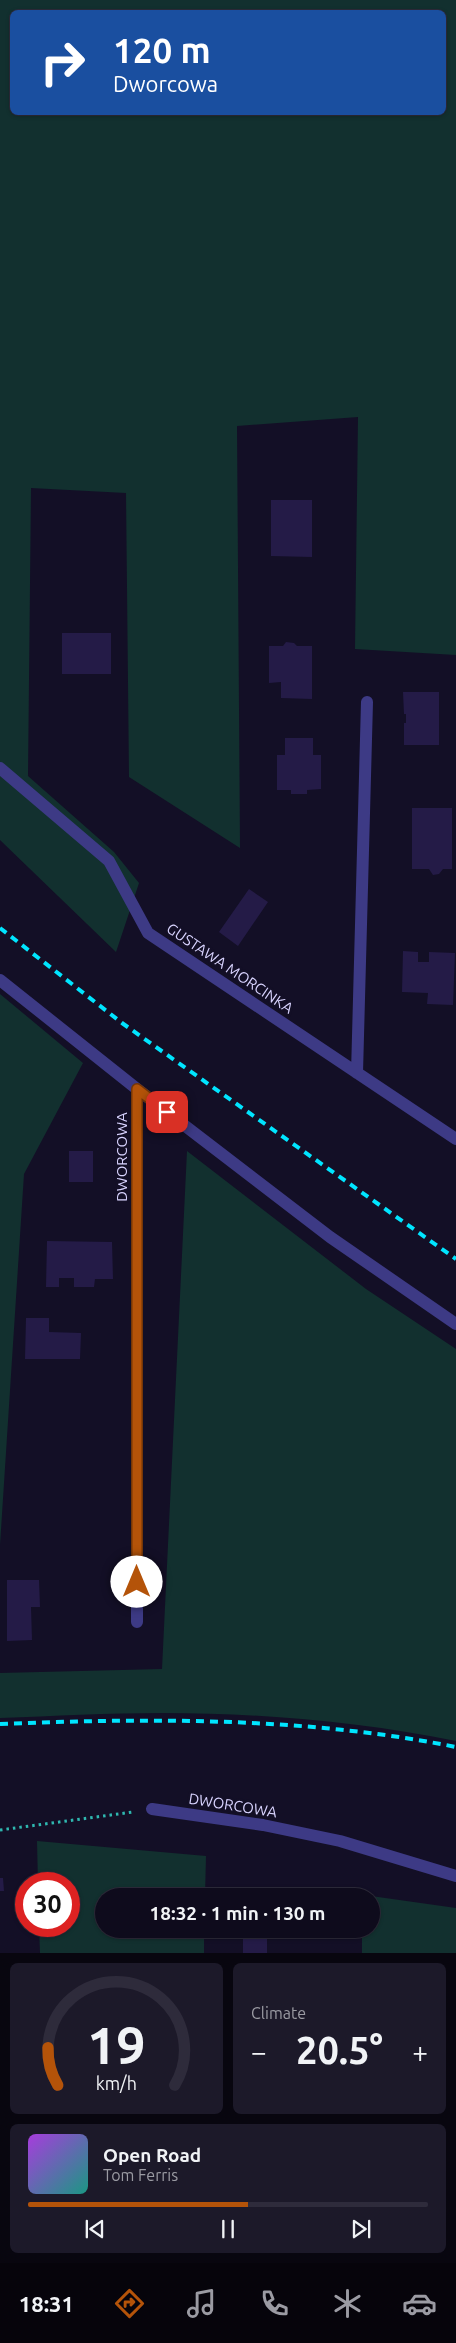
<!DOCTYPE html>
<html lang="en">
<head>
<meta charset="utf-8">
<style>
  :root { --surface:#0e0b1c; --page:#1c1929; --text:#f1f3f6; --muted:#9b9ba3; --line:#2e2b3b; --accent:#b45309 }
  body { margin:0; font-family:Ubuntu,sans-serif; background:var(--page); color:var(--text); height:100vh; display:flex; flex-direction:column; font-size:19px; white-space:nowrap }
  * { box-sizing:border-box; margin:0 }
  p { font-size:16px; color:var(--muted) }
  .icon { flex:none; width:28px; height:28px; fill:none; stroke:currentColor; stroke-width:2; stroke-linecap:round; stroke-linejoin:round }
  .map { position:relative; height:1953px; overflow:hidden }
  .details { display:flex; flex-direction:column; gap:10px; padding:10px; background:#08060f; flex:1 }
  .details>* { flex:none }
  .guide { position:absolute; left:10px; top:10px; width:436px; height:105px; border-radius:8px; box-shadow:0 1px 4px #0004,0 0 0 1px var(--line); background:#1a4fa0; color:#fff; overflow:hidden }
  .speed { position:absolute; left:15px; top:1872px; display:flex; gap:10px; font-size:25px; font-weight:700; text-align:center }
  .speed>* { display:grid; place-content:center; width:65px; height:65px; border-radius:50%; background:var(--surface); box-shadow:0 1px 4px #0004,0 0 0 1px var(--line); line-height:1 }
  .speed .limit { border:8px solid #d22; background:#fff; color:#111 }
  .pin { position:absolute; display:grid; place-items:center; width:42px; height:42px; color:#fff; margin:-21px; border-radius:10px; box-shadow:0 2px 8px #0006 }
  .me { position:absolute; width:55px; margin:-28px; rotate:0deg; stroke-linejoin:round; filter:drop-shadow(0 0 4px #0008) }
  .turn { display:flex; align-items:center; gap:18px; height:105px; padding:0 20px; font-size:22px }
  .turn .icon { width:65px; height:65px; stroke-width:2.5 }
  .turn b { display:block; font-size:35px; line-height:42px }
  .big { font-size:38px; font-weight:700; line-height:1.1 }
  .details .tile { flex:1; display:flex; flex-direction:column; justify-content:center; gap:8px; min-width:0; padding:0 18px; border-radius:8px; background:var(--page) }
  .details .dial { align-items:center; gap:0 }
  .dial svg { height:130px; overflow:visible; fill:none; stroke:var(--line); stroke-width:7; stroke-linecap:round; text-anchor:middle }
  .dial text { fill:var(--text); stroke:none }
  .song { display:flex; align-items:center; gap:15px }
  .cover { width:60px; height:60px; border-radius:8px; background:linear-gradient(135deg,hsl(280 70% 55%),hsl(170 70% 35%)) }
  .played { height:5px; border-radius:2px; background:linear-gradient(90deg,var(--accent) 55%,var(--line) 55%) }
  .keys { display:flex; justify-content:space-around; direction:ltr }
  .heat { display:flex; justify-content:space-between; align-items:center; font-size:28px; direction:ltr }
  .details .tiles { flex:1; display:grid; gap:10px; grid-template-columns:1fr 1fr }
  .tile:last-child { grid-column:span 2 }
  .trip { position:absolute; left:95px; top:1888px; width:285px; height:50px; border-radius:25px; background:var(--surface); box-shadow:0 1px 4px #0004,0 0 0 1px var(--line); font-weight:700; line-height:50px; text-align:center }
  .tabs { display:flex; height:80px; justify-content:space-around; align-items:center; background:#06040b; color:var(--muted) }
  .tabs .icon { width:35px; height:35px }
  .tabs .current { color:var(--accent) }
  .tabs b { font-size:22px; color:var(--text) }
  .map>svg:first-child { display:block }
  .green { fill:#12302f; fill-rule:evenodd }
  .building { fill:#241b47 }
  .lines { fill:none; stroke-linecap:round; stroke-linejoin:round }
  .path { stroke:#2fb8b0; stroke-width:3; stroke-dasharray:2.5 4; stroke-linecap:butt }
  .minor { stroke:#3d3a85; stroke-width:12 }
  .rail { stroke:#00e5ff; stroke-width:4; stroke-dasharray:8 6; stroke-linecap:butt }
  .route-casing { stroke:#753606; stroke-width:12 }
  .route { stroke:#b45309; stroke-width:9 }
  .labels { text-anchor:middle; dominant-baseline:central; stroke-width:5; stroke-linejoin:round; paint-order:stroke }
  .street-label { font-size:15px; fill:#d9d4ff; stroke:#130f26 }
</style>
</head>
<body>
<div class="map">
<svg width="456" height="1953" viewBox="0 0 456 1953">
  <rect width="100%" height="100%" fill="#130f26"/>
  <!-- green -->
  <path class="green" d="M0,0H456V655L355,649L358,417L237,426L240,848L129,777L126,493L31,488L28,776L114,852L139,883L116,952L0,840ZM12,12H444V112H12Z
    M0,994L83,1063L24,1174L0,1545Z
    M187,1151L366,1289L456,1349V1741C361,1722 260,1713 163,1713C108,1713 54,1716 0,1718V1673L162,1669Z
    M37,1841L206,1856L205,1896H104V1929H204V1953H40L39,1926H69V1884H38Z
    M371,1896L456,1908V1953H362V1929H371Z"/>
  <!-- building -->
  <path class="building" d="M271,500H312V557L271,556Z
    M62,633H111V674H62Z
    M286,642L294,643L297,646H312V699L281,698V682L269,683V646H283Z
    M403,692H439V745H404V723H406V714H404Z
    M285,738H313V755H321V789L307,790V794H291V790H277V755H285Z
    M412,808H452V869H443L439,874L433,875L429,869H412Z
    M249,889L268,902L238,946L219,932Z
    M403,951L418,952V962H429V952L455,953L453,1005L427,1004L428,993L402,992Z
    M69,1151H93V1182H69Z
    M47,1241L112,1242L113,1279H95L94,1287H74V1278H59V1287H46Z
    M26,1318H49V1332L81,1333L80,1359H25Z
    M7,1580H39L40,1607H31L32,1640L7,1641Z
    M0,1878H3L4,1891H0Z
    M243,1929H267V1953H243Z"/>
  <g class="lines">
    <!-- path -->
    <path class="path" d="M0,1830L133,1812"/>
    <!-- minor -->
    <path class="minor" d="M0,768L109,861L148,933L456,1139
      M0,980L137,1089
      M357,1073L367,702
      M137,1622V1089L330,1237L456,1324
      M152,1809L263,1825L340,1841L456,1876"/>
    <!-- rail -->
    <path class="rail" d="M0,928L122,1023L456,1259
      M0,1724C152,1718 306,1717 456,1747"/>
  </g>
  <g class="lines">
    <!-- route casing -->
    <g class="route-casing">
      <path id="route" d="M137,1582V1089L167,1112"/>
    </g>
    <!-- route -->
    <use href="#route" class="route"/>
  </g>
  <g class="labels">
    <!-- street labels -->
    <g class="street-label">
      <text transform="translate(230 968) rotate(34)">GUSTAWA MORCINKA</text>
      <text transform="translate(121 1157) rotate(-90)">DWORCOWA</text>
      <text transform="translate(233 1805) rotate(9)">DWORCOWA</text>
    </g>
  </g>
</svg>
<div class="speed"><div class="limit">30</div></div>
<div class="pin" style="left:167px;top:1112px;background:#d93025"><svg class="icon" aria-label="arrive" viewBox="0 0 24 24"><path d="M6 21V4h12l-3 4 3 4H6"/></svg></div>
<svg class="me" style="left:137px;top:1582px" viewBox="-20 -20 40 40"><circle r="19" fill="#fff"/><path d="M0-13L10 11 0 6-10 11z" fill="#b45309"/></svg>
<div class="trip">18:32 · 1 min · 130 m</div>
<div class="guide">
<div class="turn"><svg class="icon" aria-label="right" viewBox="0 0 24 24"><path d="M7 20v-9h11M14 6l5 5-5 5"/></svg><div><b>120 m</b>Dworcowa</div></div>
</div>
</div>
<section class="details">
<div class="tiles">
<div class="tile dial"><svg viewBox="0 0 100 80">
<path d="M14 69A42 42 0 1 1 86 69"/>
<path d="M14 69A42 42 0 0 1 8 46" stroke="#b45309"/>
<text x="50" y="56" font-size="32" font-weight="700">19</text>
<text x="50" y="72" font-size="11">km/h</text>
</svg></div>
<div class="tile"><p>Climate</p>
<div class="heat"><a>−</a><b class="big">20.5°</b><a>+</a></div>
</div>
<div class="tile">
<div class="song"><i class="cover"></i><div><b>Open Road</b><p>Tom Ferris</p></div></div>
<div class="played"></div>
<div class="keys"><svg class="icon" aria-label="previous" viewBox="0 0 24 24"><path d="M18 5L8 12l10 7zM5 5v14"/></svg><svg class="icon" aria-label="pause" viewBox="0 0 24 24"><path d="M8 5v14M16 5v14"/></svg><svg class="icon" aria-label="next" viewBox="0 0 24 24"><path d="M6 5l10 7-10 7zM19 5v14"/></svg></div>
</div>
</div>
</section>
<nav class="tabs">
<b>18:31</b>
<svg class="icon current" aria-label="directions" viewBox="0 0 24 24"><path d="M12 3l9 9-9 9-9-9zM9 14v-3h6M13 9l2 2-2 2"/></svg>
<svg class="icon" aria-label="music" viewBox="0 0 24 24"><path d="M9 18V5l10-2v13"/><circle cx="6" cy="18" r="3"/><circle cx="16" cy="16" r="3"/></svg>
<svg class="icon" aria-label="phone" viewBox="0 0 24 24"><path d="M5 4h4l2 5-3 2q2 4 5 5l2-3 5 2v4C11 20 4 13 5 4z"/></svg>
<svg class="icon" aria-label="climate" viewBox="0 0 24 24"><path d="M12 3v18M4 7l16 10M4 17L20 7"/></svg>
<svg class="icon" aria-label="car" viewBox="0 0 24 24"><path d="M5 17H2v-5l4-1 3-4h7l3 4 3 1v5h-3M9 17h6M6 11h13"/><circle cx="7" cy="17" r="2"/><circle cx="17" cy="17" r="2"/></svg>
</nav>
</body>
</html>
